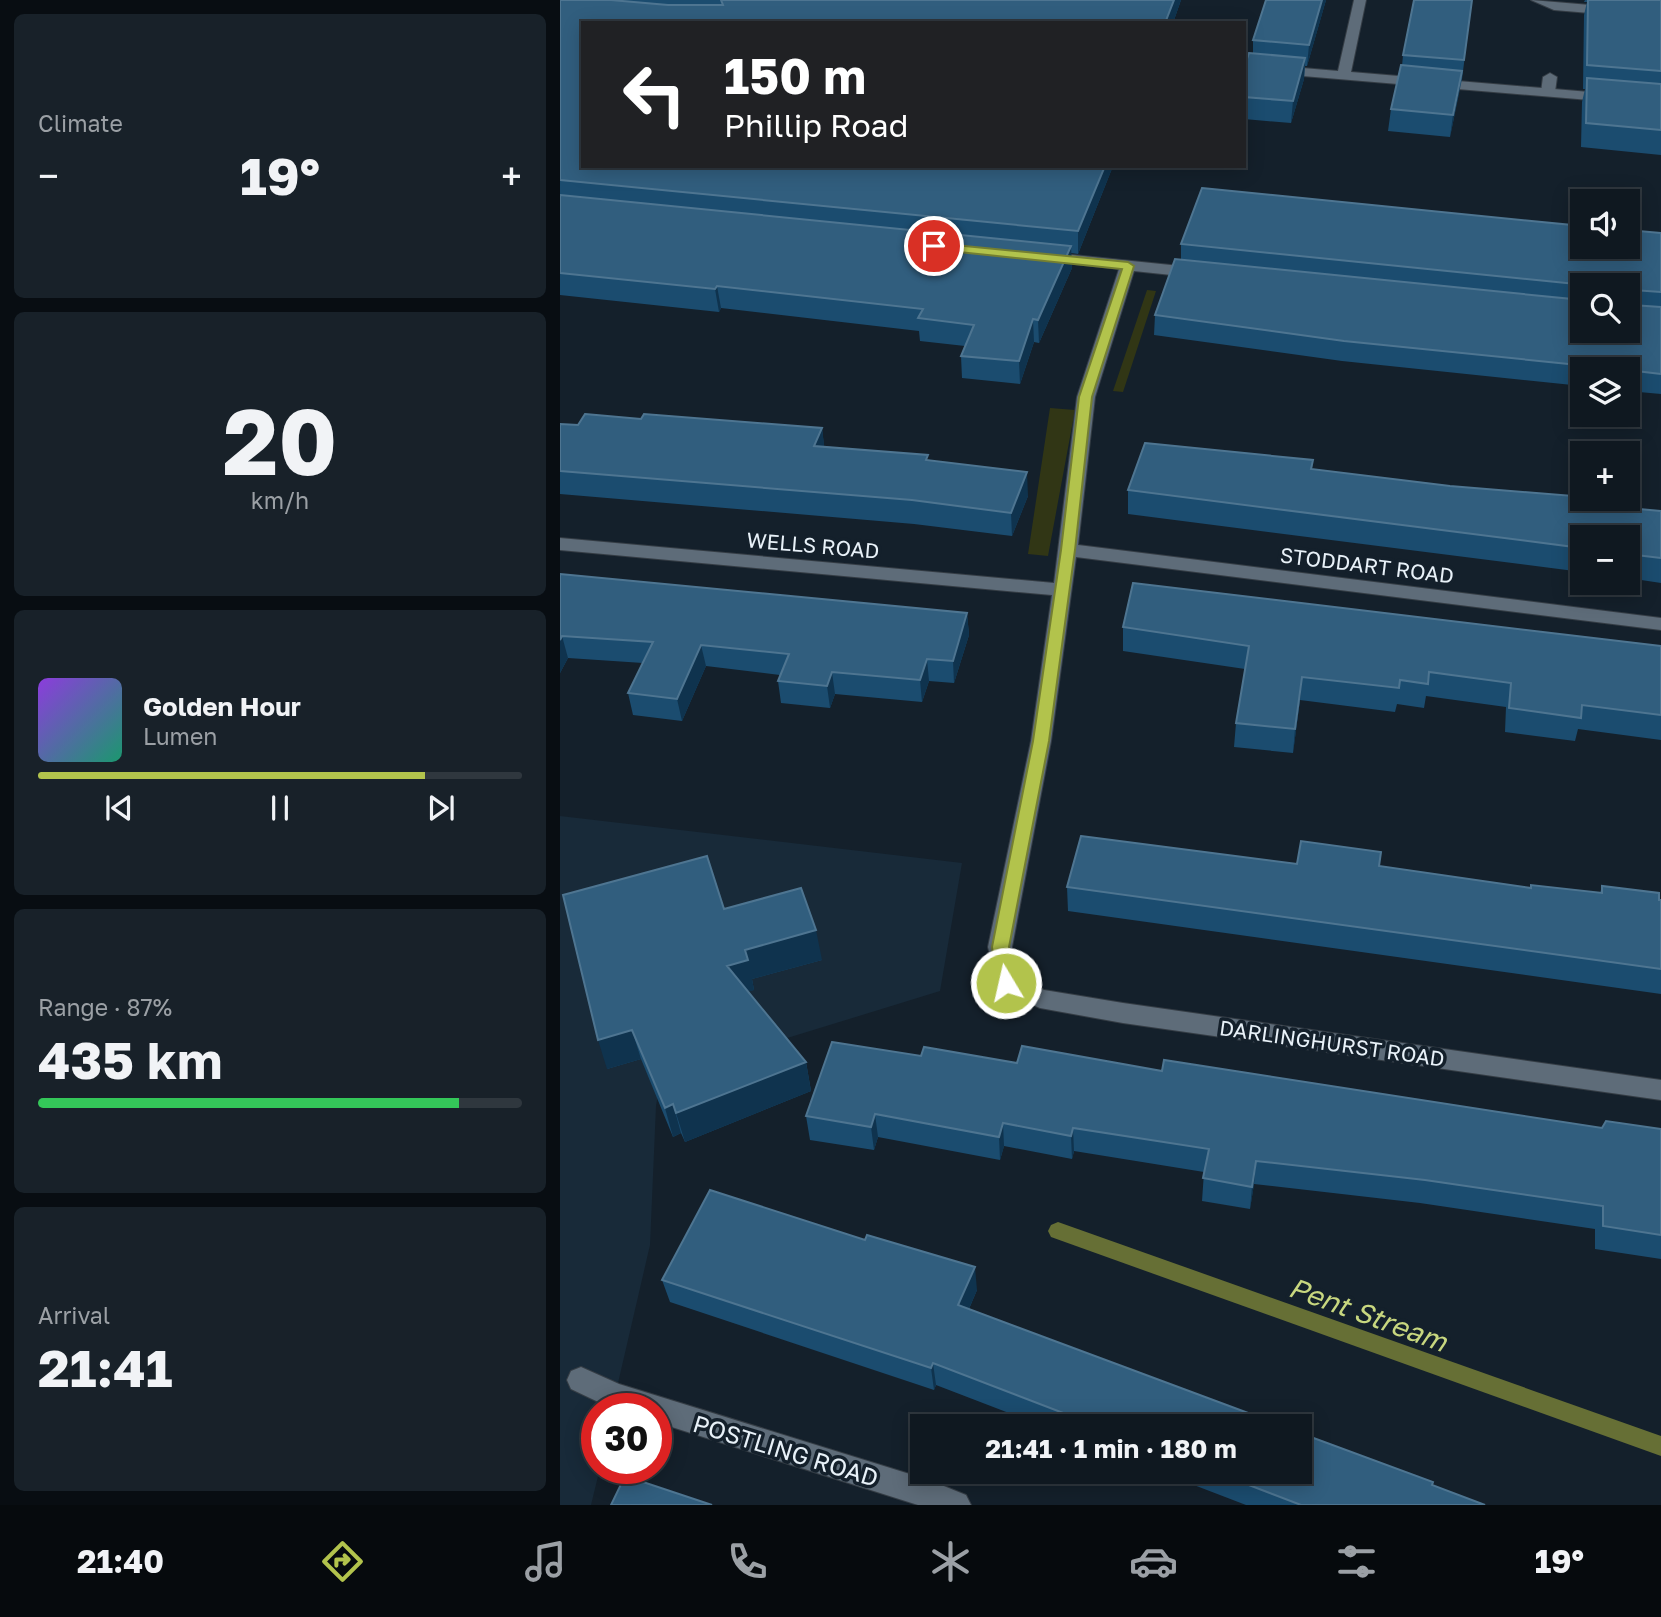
<!DOCTYPE html>
<html lang="en">
<head>
<meta charset="utf-8">
<style>
  :root { --surface:#0f1820; --page:#182129; --text:#f1f3f6; --muted:#9ba0a5; --line:#2f373e; --accent:#b2c34c }
  body { margin:0; font-family:"Golos Text",sans-serif; background:var(--page); color:var(--text); height:100vh; display:flex; flex-direction:column; font-size:26px; white-space:nowrap }
  * { box-sizing:border-box; margin:0 }
  p { font-size:23px; color:var(--muted) }
  .icon { flex:none; width:38px; height:38px; fill:none; stroke:currentColor; stroke-width:2; stroke-linecap:round; stroke-linejoin:round }
  .map { position:relative; flex:1; overflow:hidden }
  .side { display:flex; flex-direction:column; gap:14px; padding:14px; background:#080d12; width:560px }
  .side>* { flex:none }
  .top-card { position:absolute; left:21px; top:21px; width:665px; height:147px; border-radius:0px; box-shadow:0 4px 18px #0003,0 0 0 2px var(--line); background:#202124; color:#fff; overflow:hidden }
  .controls { position:absolute; left:1010px; top:189px; display:grid; gap:14px }
  .controls a { display:grid; place-items:center; width:70px; height:70px; border-radius:0px; background:var(--surface); box-shadow:0 4px 18px #0003,0 0 0 2px var(--line); font-size:35px }
  .speed { position:absolute; left:21px; top:1393px; display:flex; gap:14px; font-size:35px; font-weight:700; text-align:center }
  .speed>* { display:grid; place-content:center; width:91px; height:91px; border-radius:50%; background:var(--surface); box-shadow:0 4px 18px #0003,0 0 0 2px var(--line); line-height:1 }
  .speed .limit { border:10px solid #d22; background:#fff; color:#111 }
  .pin { position:absolute; display:grid; place-items:center; width:60px; height:60px; color:#fff; margin:-30px; border:4px solid #fff; border-radius:50%; box-shadow:0 2px 7px #0007 }
  .me { position:absolute; width:77px; margin:-38px; rotate:351deg; stroke-linejoin:round; filter:drop-shadow(0 0 5px #0008) }
  .turn { display:flex; align-items:center; gap:24px; height:147px; padding:0 28px; font-size:32px }
  .turn .icon { width:91px; height:91px; stroke-width:2.5 }
  .turn b { display:block; font-size:49px; line-height:60px }
  .big { font-size:52px; font-weight:700; line-height:1.1 }
  .side .widget { flex:1; display:flex; flex-direction:column; justify-content:center; gap:10px; min-width:0; padding:0 24px; border-radius:10px; background:var(--page) }
  .side .dial { align-items:center; gap:0 }
  .dial b { font-size:91px; line-height:1 }
  .song { display:flex; align-items:center; gap:21px }
  .cover { width:84px; height:84px; border-radius:10px; background:linear-gradient(135deg,hsl(270 70% 55%),hsl(160 70% 35%)) }
  .played { height:7px; border-radius:4px; background:linear-gradient(90deg,var(--accent) 80%,var(--line) 80%) }
  .keys { display:flex; justify-content:space-around; direction:ltr }
  .heat { display:flex; justify-content:space-between; align-items:center; font-size:38px; direction:ltr }
  .charge { height:10px; border-radius:5px; background:linear-gradient(90deg,#34c759 87%,var(--line) 0) }
  .trip { position:absolute; left:350px; top:1414px; width:402px; height:70px; border-radius:0px; background:var(--surface); box-shadow:0 4px 18px #0003,0 0 0 2px var(--line); font-weight:700; line-height:70px; text-align:center }
  .tab-bar { display:flex; height:112px; justify-content:space-around; align-items:center; background:#060a0d; color:var(--muted) }
  .tab-bar .icon { width:49px; height:49px }
  .tab-bar .current { color:var(--accent) }
  .tab-bar b { font-size:32px; color:var(--text) }
  main { display:flex; flex:1; min-height:0 }
  .map>svg:first-child { display:block }
  .built { fill:#182a39 }
  .green { fill:#313615 }
  .lines { fill:none; stroke-linecap:round; stroke-linejoin:round }
  .stream { fill:#666f35; fill-rule:evenodd }
  .lane-casing { stroke:#353d45; stroke-width:2 }
  .street-casing { stroke:#353d45; stroke-width:2 }
  .lane { fill:#5e6c79; fill-rule:evenodd }
  .street { fill:#5e6c79; fill-rule:evenodd }
  .wall { fill:#1b4c6f; fill-rule:evenodd }
  .shaded-wall { fill:#0f334e }
  .building { fill:#315e7e; stroke:#4e7591; stroke-width:2 }
  .route { fill:#b2c34c; stroke:#747f31; stroke-width:2 }
  .labels { text-anchor:middle; dominant-baseline:central; stroke-width:7; stroke-linejoin:round; paint-order:stroke }
  .street-label { font-size:21px; fill:#e8f1f8; stroke:#14202b }
  .near-street-label { font-size:24px; fill:#e8f1f8; stroke:#14202b }
  .near-water-label { font-size:28px; font-style:italic; fill:#c8d77f; stroke:#14202b }
</style>
</head>
<body>
<main>
<section class="side">
<div class="widget"><p>Climate</p>
<div class="heat"><a>−</a><b class="big">19°</b><a>+</a></div>
</div>
<div class="widget dial"><b>20</b><p>km/h</p></div>
<div class="widget">
<div class="song"><i class="cover"></i><div><b>Golden Hour</b><p>Lumen</p></div></div>
<div class="played"></div>
<div class="keys"><svg class="icon" aria-label="previous" viewBox="0 0 24 24"><path d="M18 5L8 12l10 7zM5 5v14"/></svg><svg class="icon" aria-label="pause" viewBox="0 0 24 24"><path d="M8 5v14M16 5v14"/></svg><svg class="icon" aria-label="next" viewBox="0 0 24 24"><path d="M6 5l10 7-10 7zM19 5v14"/></svg></div>
</div>
<div class="widget"><p>Range · 87%</p><b class="big">435 km</b><div class="charge"></div></div>
<div class="widget"><p>Arrival</p><b class="big">21:41</b></div>
</section>
<div class="map">
<svg width="1101" height="1505" viewBox="0 0 1101 1505">
  <rect width="100%" height="100%" fill="#14202b"/>
  <!-- built -->
  <path class="built" d="M0,816L402,863L380,991L101,1077L96,1106L90,1245L52,1409H37V1468H40L31,1505H0Z"/>
  <!-- green -->
  <path class="green" d="M587,290L596,291L563,392L553,391Z
    M490,408L515,410L488,556L468,554Z"/>
  <g class="lines">
    <!-- stream -->
    <path class="stream" d="M498,1222L1101,1436V1456L491,1237L488,1231L491,1225Z"/>
    <!-- lane casing -->
    <g class="lane-casing">
      <path id="lane" d="M971,0L1101,11V19L994,10Z
        M990,73L997,77L995,92L988,96L981,92L983,77Z"/>
    </g>
    <!-- street casing -->
    <g class="street-casing">
      <path id="street" d="M794,0H806L791,72L1101,98V106L684,71V63L778,71Z
        M484,252L640,268L648,273L640,278L574,271L535,397L518,545L1101,618V630L516,557L491,741L452,947L457,978L484,990L563,1003L1101,1080V1100L563,1023L480,1008L438,990L428,947L471,741L492,595L0,550V538L494,583L517,397L559,269L479,260L476,257Z
        M21,1367L59,1384L369,1480L406,1495L411,1505H358L96,1422V1409H53L11,1389L7,1380L11,1371Z"/>
    </g>
    <!-- lane -->
    <use href="#lane" class="lane"/>
    <!-- street -->
    <use href="#street" class="street"/>
  </g>
  <!-- wall -->
  <path class="wall" d="M0,0H621L613,23H23V166H553L518,254L511,253L512,268L479,343L474,342L460,384L402,378L401,356L405,346L360,341L359,331L161,308L159,312L0,295Z
    M706,0H766L747,66H745L744,79L731,123L684,119V68L693,53V40Z
    M912,0L902,79L890,137L828,131L831,109L842,66L843,55Z
    M1025,0H1101V155L1021,147L1022,102L1025,89H1023L1024,15L1027,2H1024Z
    M1101,233V394L1068,391V369H1022V386L782,361L594,335L595,315L621,260V244ZM1022,285H1068L1022,331Z
    M0,424L18,425L262,428L264,446L368,460L468,496L452,536L354,524L0,494Z
    M753,460L752,469L890,486L1010,496L1012,487L1058,504L1079,509L1101,511V583L1068,578V537H1022V572L568,514V490Z
    M0,574L407,613L409,635L394,683L369,681L362,702L275,694L270,708L221,703L218,681L220,675L146,666L122,721L73,715L68,693L83,663L8,658L0,673Z
    M563,627L1101,646V740L1018,729L1015,741L945,732L946,707L866,696L864,708L837,704L835,712L740,700L733,753L674,747L676,723L685,669L563,651Z
    M737,864L819,866L971,888V885L1040,893L1042,886L1101,900V994L508,911L507,887Z
    M164,909L262,960L192,979L194,990L188,991L246,1062L251,1091L125,1142L121,1133L113,1137L81,1059L47,1069Z
    M361,1056L457,1063L602,1071L1042,1128L1101,1129V1259L1035,1249V1229L860,1203L694,1184L690,1209L642,1201L644,1172L514,1151L512,1159L444,1146L440,1160L318,1137L314,1150L250,1140L246,1116Z
    M102,1280L417,1290L409,1309L723,1426H483L376,1385L374,1390L110,1302Z
    M600,1472H740L872,1485L925,1505H686Z"/>
  <!-- shaded-wall -->
  <path class="shaded-wall" d="M614,0H621L613,23H605Z
    M762,0H766L747,66L749,45Z
    M745,58L744,79L731,123L733,101Z
    M902,71L899,92L890,137L893,115Z
    M545,166H553L518,254V231Z
    M511,246L512,268L479,343L478,320Z
    M157,286L161,308L159,312L155,289Z
    M473,319L474,342L460,384L459,361Z
    M262,428L265,452L254,446Z
    M467,472L468,496L452,536L451,513Z
    M407,613L409,635L394,683L393,661Z
    M2,636L8,658L0,673V640Z
    M141,645L146,666L122,721L117,699Z
    M367,659L369,681L362,702L360,680Z
    M272,672L275,694L270,708L267,686Z
    M742,677L740,700L733,753L735,729Z
    M256,930L262,960L192,979L194,990L174,996L167,966L185,950Z
    M72,1030L81,1059L47,1069L38,1040Z
    M246,1062L251,1091L125,1142L116,1113Z
    M113,1104L121,1133L113,1137L105,1108Z
    M315,1114L318,1137L314,1150L311,1127Z
    M443,1123L444,1146L440,1160L439,1137Z
    M513,1128L514,1151L512,1159L511,1136Z
    M696,1161L694,1184L690,1209L692,1187Z
    M415,1267L417,1290L401,1327L398,1305Z
    M373,1363L376,1385L374,1390L371,1368Z"/>
  <!-- building -->
  <path class="building" d="M0,0H51L108,5H163L161,0H614L605,23H23V166H545L518,231L0,180Z
    M706,0H762L749,45L693,40Z
    M854,0H912L904,60L843,55Z
    M1028,0H1101V71L1027,65Z
    M689,53L745,58L733,101L684,97V68Z
    M841,65L902,71L893,115L831,109Z
    M1027,78L1101,84V130L1026,123Z
    M642,188L1022,226V247H1068V230L1101,233V292L1073,290L1070,292L1072,305L1101,307V374L1068,370V369H1058L784,341L595,315L615,259L1022,300V331H1068V285H1026L621,244Z
    M0,195L511,246L478,320L473,319L459,361L401,356L414,325L358,318L363,309L157,286L155,289L0,273Z
    M25,414L81,419L84,414L262,428L254,446L368,455L366,460L467,472L451,513L352,500L0,471V424L18,425Z
    M585,443L753,460L751,469L890,486L1013,496L1012,487L1022,488V499H1058V504L1079,509L1101,511V558L1068,554V537H1022V548L568,490Z
    M0,574L407,613L393,661L367,659L360,680L272,672L267,686L218,681L229,654L141,645L117,699L68,693L93,642L2,636L0,640Z
    M573,583L1101,646V715L1022,705L1021,718L949,708L951,683L869,672L868,684L840,680L839,688L742,677L735,729L676,723L689,646L563,627Z
    M521,836L737,864L741,841L821,852L819,866L971,888V885L1042,893V886L1099,893V900H1101V969L507,887Z
    M147,856L164,909L241,888L256,930L185,950L188,960L167,966L246,1062L116,1113L113,1104L105,1108L72,1030L38,1040L3,895Z
    M272,1042L361,1056L364,1047L457,1063L462,1046L602,1071L604,1060L1042,1128L1046,1121L1101,1129V1235L1043,1226V1206L865,1180L696,1161L692,1187L643,1178L649,1149L513,1128L511,1136L443,1123L439,1137L315,1114L311,1127L246,1116Z
    M150,1190L305,1240L307,1235L415,1267L398,1305L723,1426H537L373,1363L371,1368L102,1280Z
    M740,1433L873,1482L872,1485L925,1505H741L655,1472H740Z
    M65,1476L152,1505H51Z"/>
  <!-- route -->
  <path class="route" d="M374,243L568,262L574,266L532,397L515,550L489,741L449,947L455,983L452,988H440L437,983L432,947L473,741L501,550L519,397L562,269L370,249L368,246Z"/>
  <g class="labels">
    <!-- street labels -->
    <g class="street-label">
      <text transform="translate(253 545) rotate(5)">WELLS ROAD</text>
      <text transform="translate(807 565) rotate(7)">STODDART ROAD</text>
      <text transform="translate(772 1043) rotate(8)">DARLINGHURST ROAD</text>
    </g>
    <!-- near-street labels -->
    <g class="near-street-label">
      <text transform="translate(226 1450) rotate(17)">POSTLING ROAD</text>
    </g>
    <!-- near-water labels -->
    <g class="near-water-label">
      <text transform="translate(808 1314) rotate(20)">Pent Stream</text>
    </g>
  </g>
</svg>
<div class="controls">
<a><svg class="icon" aria-label="sound" viewBox="0 0 24 24"><path d="M4 9h4l5-4v14l-5-4H4zM17 9q2 3 0 6"/></svg></a>
<a><svg class="icon" aria-label="search" viewBox="0 0 24 24"><circle cx="10" cy="10" r="6"/><path d="M15 15l6 6"/></svg></a>
<a><svg class="icon" aria-label="layers" viewBox="0 0 24 24"><path d="M12 4l9 5-9 5-9-5zM3 14l9 5 9-5"/></svg></a>
<a>+</a>
<a>−</a>
</div>
<div class="speed"><div class="limit">30</div></div>
<div class="pin" style="left:374px;top:246px;background:#d93025"><svg class="icon" aria-label="arrive" viewBox="0 0 24 24"><path d="M6 21V4h12l-3 4 3 4H6"/></svg></div>
<svg class="me" style="left:446px;top:983px" viewBox="-20 -20 40 40"><circle r="17" fill="#b2c34c" stroke="#fff" stroke-width="3"/><path d="M0-11L8 9 0 5-8 9z" fill="#fff"/></svg>
<div class="trip">21:41 · 1 min · 180 m</div>
<div class="top-card">
<div class="turn"><svg class="icon" aria-label="left" viewBox="0 0 24 24"><path d="M17 20v-9H6M10 6l-5 5 5 5"/></svg><div><b>150 m</b>Phillip Road</div></div>
</div>
</div>
</main>
<nav class="tab-bar">
<b>21:40</b>
<svg class="icon current" aria-label="directions" viewBox="0 0 24 24"><path d="M12 3l9 9-9 9-9-9zM9 14v-3h6M13 9l2 2-2 2"/></svg>
<svg class="icon" aria-label="music" viewBox="0 0 24 24"><path d="M9 18V5l10-2v13"/><circle cx="6" cy="18" r="3"/><circle cx="16" cy="16" r="3"/></svg>
<svg class="icon" aria-label="phone" viewBox="0 0 24 24"><path d="M5 4h4l2 5-3 2q2 4 5 5l2-3 5 2v4C11 20 4 13 5 4z"/></svg>
<svg class="icon" aria-label="climate" viewBox="0 0 24 24"><path d="M12 3v18M4 7l16 10M4 17L20 7"/></svg>
<svg class="icon" aria-label="car" viewBox="0 0 24 24"><path d="M5 17H2v-5l4-1 3-4h7l3 4 3 1v5h-3M9 17h6M6 11h13"/><circle cx="7" cy="17" r="2"/><circle cx="17" cy="17" r="2"/></svg>
<svg class="icon" aria-label="filters" viewBox="0 0 24 24"><path d="M4 7h16M4 17h16"/><circle cx="9" cy="7" r="2"/><circle cx="15" cy="17" r="2"/></svg>
<b>19°</b>
</nav>
</body>
</html>
